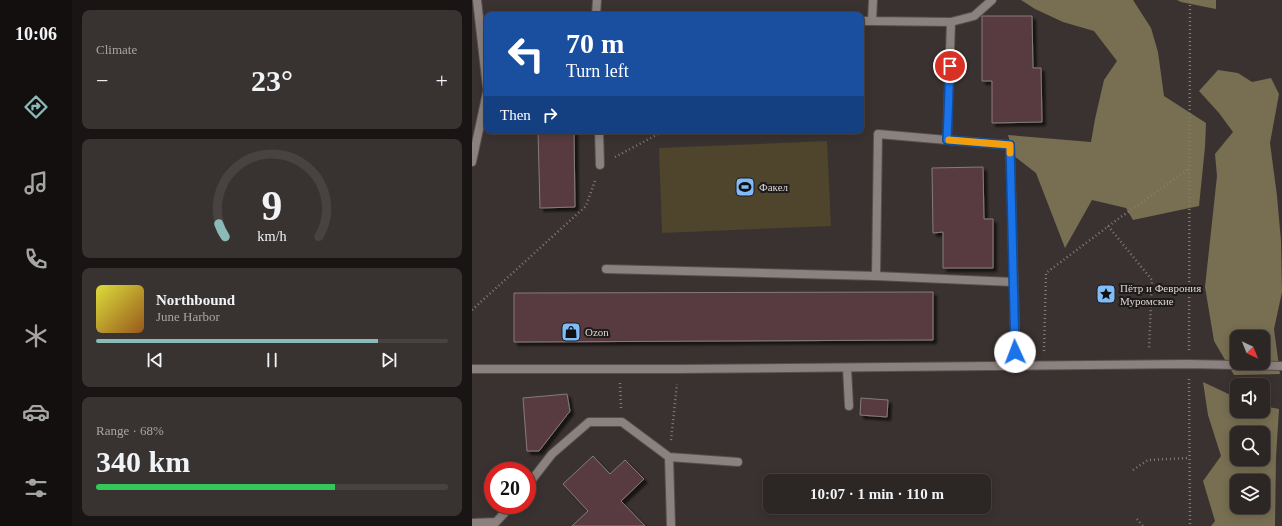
<!DOCTYPE html>
<html lang="en">
<head>
<meta charset="utf-8">
<style>
  :root { --surface:#2c2624; --page:#383231; --text:#f1f3f6; --muted:#a6a5a6; --line:#484341; --accent:#8bbbb9 }
  body { margin:0; font-family:Georgia,serif; background:var(--page); color:var(--text); height:100vh; display:flex; flex-direction:column; font-size:15px; white-space:nowrap }
  * { box-sizing:border-box; margin:0 }
  p { font-size:13px; color:var(--muted) }
  .icon { flex:none; width:22px; height:22px; fill:none; stroke:currentColor; stroke-width:2; stroke-linecap:round; stroke-linejoin:round }
  .map { position:relative; flex:1; overflow:hidden }
  .drawer { display:flex; flex-direction:column; gap:10px; padding:10px; background:#181514; width:400px }
  .drawer>* { flex:none }
  .hud { position:absolute; left:12px; top:12px; width:380px; height:122px; border-radius:8px; box-shadow:0 2px 10px #0003,0 0 0 1px var(--line); background:#1a4fa0; color:#fff; overflow:hidden }
  .needle { width:26px; rotate:137deg }
  .buttons { position:absolute; left:758px; top:330px; display:grid; gap:8px }
  .buttons a { display:grid; place-items:center; width:40px; height:40px; border-radius:8px; background:var(--surface); box-shadow:0 2px 10px #0003,0 0 0 1px var(--line); font-size:20px }
  .speed { position:absolute; left:12px; top:462px; display:flex; gap:8px; font-size:20px; font-weight:700; text-align:center }
  .speed>* { display:grid; place-content:center; width:52px; height:52px; border-radius:50%; background:var(--surface); box-shadow:0 2px 10px #0003,0 0 0 1px var(--line); line-height:1 }
  .speed .limit { border:6px solid #d22; background:#fff; color:#111 }
  .pin { position:absolute; display:grid; place-items:center; width:34px; height:34px; color:#fff; margin:-17px; border:2px solid #fff; border-radius:50%; box-shadow:0 1px 4px #0007 }
  .me { position:absolute; width:44px; margin:-22px; rotate:358deg; stroke-linejoin:round; filter:drop-shadow(0 0 3px #0008) }
  .turn { display:flex; align-items:center; gap:14px; height:84px; padding:0 16px; font-size:18px }
  .turn .icon { width:52px; height:52px; stroke-width:2.5 }
  .turn b { display:block; font-size:28px; line-height:34px }
  .then { display:flex; align-items:center; height:38px; padding:0 16px; background:#0003; gap:8px; font-size:15px }
  .big { font-size:30px; font-weight:800; line-height:1.1 }
  .drawer .card { flex:1; display:flex; flex-direction:column; justify-content:center; gap:6px; min-width:0; padding:0 14px; border-radius:8px; background:var(--page) }
  .drawer .dial { align-items:center; gap:0 }
  .dial svg { height:104px; overflow:visible; fill:none; stroke:var(--line); stroke-width:7; stroke-linecap:round; text-anchor:middle }
  .dial text { fill:var(--text); stroke:none }
  .song { display:flex; align-items:center; gap:12px }
  .cover { width:48px; height:48px; border-radius:6px; background:linear-gradient(135deg,hsl(60 70% 55%),hsl(30 70% 35%)) }
  .played { height:4px; border-radius:2px; background:linear-gradient(90deg,var(--accent) 80%,var(--line) 80%) }
  .keys { display:flex; justify-content:space-around; direction:ltr }
  .heat { display:flex; justify-content:space-between; align-items:center; font-size:22px; direction:ltr }
  .charge { height:6px; border-radius:3px; background:linear-gradient(90deg,#34c759 68%,var(--line) 0) }
  .trip { position:absolute; left:291px; top:474px; width:228px; height:40px; border-radius:8px; background:var(--surface); box-shadow:0 2px 10px #0003,0 0 0 1px var(--line); font-weight:800; line-height:40px; text-align:center }
  main { display:flex; flex:1; min-height:0 }
  .menu { display:flex; flex-direction:column; width:72px; justify-content:space-around; align-items:center; background:#120f0e; color:var(--muted) }
  .menu .icon { width:28px; height:28px }
  .menu .active { color:var(--accent) }
  .menu b { font-size:18px; color:var(--text) }
  .map>svg:first-child { display:block }
  .green { fill:#4e452c }
  .forest { fill:#786e52; fill-rule:evenodd }
  .building { fill:#583b41; stroke:#857b7d; filter:url(#shadow) }
  .lines { fill:none; stroke-linecap:round; stroke-linejoin:round }
  .lane-casing { stroke:#564f4d; stroke-width:10 }
  .street-casing { stroke:#564f4d; stroke-width:10 }
  .path { stroke:#827b7a; stroke-width:2.5; stroke-dasharray:1 3; stroke-linecap:butt }
  .lane { stroke:#8b817f; stroke-width:8 }
  .street { stroke:#8b817f; stroke-width:8 }
  .route-casing { stroke:#114b97; stroke-width:10 }
  .route { stroke:#1a73e8; stroke-width:7 }
  .slow { stroke:#f59e0b; stroke-width:7 }
  .labels { text-anchor:middle; dominant-baseline:central; stroke-width:4; stroke-linejoin:round; paint-order:stroke }
  .poi-label { font-size:11px; fill:#ddd7d6; stroke:#1f1b1a; text-anchor:start }
</style>
</head>
<body>
<main>
<nav class="menu">
<b>10:06</b>
<svg class="icon active" aria-label="directions" viewBox="0 0 24 24"><path d="M12 3l9 9-9 9-9-9zM9 14v-3h6M13 9l2 2-2 2"/></svg>
<svg class="icon" aria-label="music" viewBox="0 0 24 24"><path d="M9 18V5l10-2v13"/><circle cx="6" cy="18" r="3"/><circle cx="16" cy="16" r="3"/></svg>
<svg class="icon" aria-label="phone" viewBox="0 0 24 24"><path d="M5 4h4l2 5-3 2q2 4 5 5l2-3 5 2v4C11 20 4 13 5 4z"/></svg>
<svg class="icon" aria-label="climate" viewBox="0 0 24 24"><path d="M12 3v18M4 7l16 10M4 17L20 7"/></svg>
<svg class="icon" aria-label="car" viewBox="0 0 24 24"><path d="M5 17H2v-5l4-1 3-4h7l3 4 3 1v5h-3M9 17h6M6 11h13"/><circle cx="7" cy="17" r="2"/><circle cx="17" cy="17" r="2"/></svg>
<svg class="icon" aria-label="filters" viewBox="0 0 24 24"><path d="M4 7h16M4 17h16"/><circle cx="9" cy="7" r="2"/><circle cx="15" cy="17" r="2"/></svg>
</nav>
<section class="drawer">
<div class="card"><p>Climate</p>
<div class="heat"><a>−</a><b class="big">23°</b><a>+</a></div>
</div>
<div class="card dial"><svg viewBox="0 0 100 80">
<path d="M14 69A42 42 0 1 1 86 69"/>
<path d="M14 69A42 42 0 0 1 9 59" stroke="#8bbbb9"/>
<text x="50" y="56" font-size="32" font-weight="700">9</text>
<text x="50" y="72" font-size="11">km/h</text>
</svg></div>
<div class="card">
<div class="song"><i class="cover"></i><div><b>Northbound</b><p>June Harbor</p></div></div>
<div class="played"></div>
<div class="keys"><svg class="icon" aria-label="previous" viewBox="0 0 24 24"><path d="M18 5L8 12l10 7zM5 5v14"/></svg><svg class="icon" aria-label="pause" viewBox="0 0 24 24"><path d="M8 5v14M16 5v14"/></svg><svg class="icon" aria-label="next" viewBox="0 0 24 24"><path d="M6 5l10 7-10 7zM19 5v14"/></svg></div>
</div>
<div class="card"><p>Range · 68%</p><b class="big">340 km</b><div class="charge"></div></div>
</section>
<div class="map">
<svg width="810" height="526" viewBox="0 0 810 526">
  <defs>
    <filter id="shadow"><feDropShadow dx="3.5" dy="3.5" stdDeviation="1" flood-color="#0009"/></filter>
  </defs>
  <rect width="100%" height="100%" fill="#3a3230"/>
  <!-- green -->
  <path class="green" d="M355,141L359,226L190,233L187,148Z"/>
  <!-- forest -->
  <path class="forest" d="M549,0H661L679,28L686,52L692,96L734,123L733,147L727,206L661,220L654,208L620,200L593,248L564,173L542,156L536,135L619,142L623,119L632,80L645,61L622,31L591,22L563,9Z
    M705,0H744V9L709,2Z
    M746,70L766,73L780,82L799,78L807,94L798,143L805,196L809,241L810,292L802,329L808,374L762,375L742,341L733,287L745,176L743,154L761,132L747,113L727,91ZM765,337H791V363H765Z
    M731,382L765,398V411H791V406L807,409L804,457L803,526H739L743,521L731,481L749,456L736,415ZM765,433H791V459H765ZM765,481H791V507H765Z"/>
  <!-- building -->
  <path class="building" d="M510,16H560L561,68H569L570,122L520,123V81H510Z
    M66,131H102L103,207L68,208Z
    M511,167L512,219H521V268H471V232L461,233L460,168Z
    M461,292V340L42,342V293Z
    M95,394L98,411L67,451H55L51,398Z
    M389,398L416,400L415,417L388,415Z
    M121,456L138,474L153,460L172,479L149,501L173,526H100L116,511L91,484Z"/>
  <g class="lines">
    <!-- lane casing -->
    <g class="lane-casing">
      <path id="lane" d="M401,0L400,21L479,22L502,16L520,0
        M124,15L125,0
        M389,21H400
        M479,22L475,140L406,134L404,276L541,282
        M127,131L128,165
        M475,140L538,145L544,366
        M134,269L404,276
        M375,368L377,406
        M0,369H206L716,364L810,366
        M197,457L266,462
        M55,486L80,454L117,422H150L197,457L199,526
        M0,523L24,522L40,505"/>
    </g>
    <!-- street casing -->
    <g class="street-casing">
      <path id="street" d="M5,0L15,88
        M0,162L15,92"/>
    </g>
    <!-- path -->
    <path class="path" d="M143,157L192,131
      M636,226L680,280L677,350
      M0,310L114,206L124,178
      M717,350L718,0
      M572,351L574,273L646,219L717,169
      M717,379L718,526
      M148,383L149,408
      M199,440L205,384
      M661,470L676,460L717,458
      M665,519L671,526"/>
    <!-- lane -->
    <use href="#lane" class="lane"/>
    <!-- street -->
    <use href="#street" class="street"/>
  </g>
  <g class="lines">
    <!-- route casing -->
    <g class="route-casing">
      <path id="route" d="M478,66L475,140L538,145L543,352"/>
    </g>
    <!-- route -->
    <use href="#route" class="route"/>
    <!-- slow -->
    <path class="slow" d="M477,140L538,145V153"/>
  </g>
  <!-- icons -->
  <defs>
    <g id="stadium-square" transform="scale(1)"><rect x="-9" y="-9" width="18" height="18" rx="4" fill="#81bcfa" stroke="#1f1b1a"/><path d="M0-5a6.5 5 0 1 0 0 10a6.5 5 0 1 0 0-10ZM-3.5-1.8h7v3.6h-7Z" fill="#111"/></g>
    <g id="sight-square" transform="scale(1)"><rect x="-9" y="-9" width="18" height="18" rx="4" fill="#81bcfa" stroke="#1f1b1a"/><path d="M0-6L1.8-2.2L6-1.7L2.9 1.2L3.7 5.4L0 3.3L-3.7 5.4L-2.9 1.2L-6-1.7L-1.8-2.2Z" fill="#111"/></g>
    <g id="shop-square" transform="scale(1)"><rect x="-9" y="-9" width="18" height="18" rx="4" fill="#81bcfa" stroke="#1f1b1a"/><path d="M-5-2.5h2.3a2.7 3.5 0 0 1 5.4 0H5L5.5 6h-11ZM-1.5-2.5h3a1.5 2.3 0 0 0-3 0Z" fill="#111"/></g>
  </defs>
  <g fill-rule="evenodd">
    <use href="#stadium-square" x="273" y="187"/>
    <use href="#sight-square" x="634" y="294"/>
    <use href="#shop-square" x="99" y="332"/>
  </g>
  <g class="labels">
    <!-- poi labels -->
    <g class="poi-label">
      <text x="287" y="187">Факел</text>
      <text x="648" y="288">Пётр и Феврония<tspan x="648" dy="13">Муромские</tspan></text>
      <text x="113" y="332">Ozon</text>
    </g>
  </g>
</svg>
<div class="buttons">
<a><svg class="needle" viewBox="-14 -14 28 28"><path d="M0-13l5 13h-10z" fill="#e53935"/><path d="M0 13l5-13h-10z" fill="#a6a5a6"/></svg></a>
<a><svg class="icon" aria-label="sound" viewBox="0 0 24 24"><path d="M4 9h4l5-4v14l-5-4H4zM17 9q2 3 0 6"/></svg></a>
<a><svg class="icon" aria-label="search" viewBox="0 0 24 24"><circle cx="10" cy="10" r="6"/><path d="M15 15l6 6"/></svg></a>
<a><svg class="icon" aria-label="layers" viewBox="0 0 24 24"><path d="M12 4l9 5-9 5-9-5zM3 14l9 5 9-5"/></svg></a>
</div>
<div class="speed"><div class="limit">20</div></div>
<div class="pin" style="left:478px;top:66px;background:#d93025"><svg class="icon" aria-label="arrive" viewBox="0 0 24 24"><path d="M6 21V4h12l-3 4 3 4H6"/></svg></div>
<svg class="me" style="left:543px;top:352px" viewBox="-20 -20 40 40"><circle r="19" fill="#fff"/><path d="M0-13L10 11 0 6-10 11z" fill="#1a73e8"/></svg>
<div class="trip">10:07 · 1 min · 110 m</div>
<div class="hud">
<div class="turn"><svg class="icon" aria-label="left" viewBox="0 0 24 24"><path d="M17 20v-9H6M10 6l-5 5 5 5"/></svg><div><b>70 m</b>Turn left</div></div>
<div class="then">Then<svg class="icon" aria-label="right" viewBox="0 0 24 24"><path d="M7 20v-9h11M14 6l5 5-5 5"/></svg></div>
</div>
</div>
</main>
</body>
</html>
